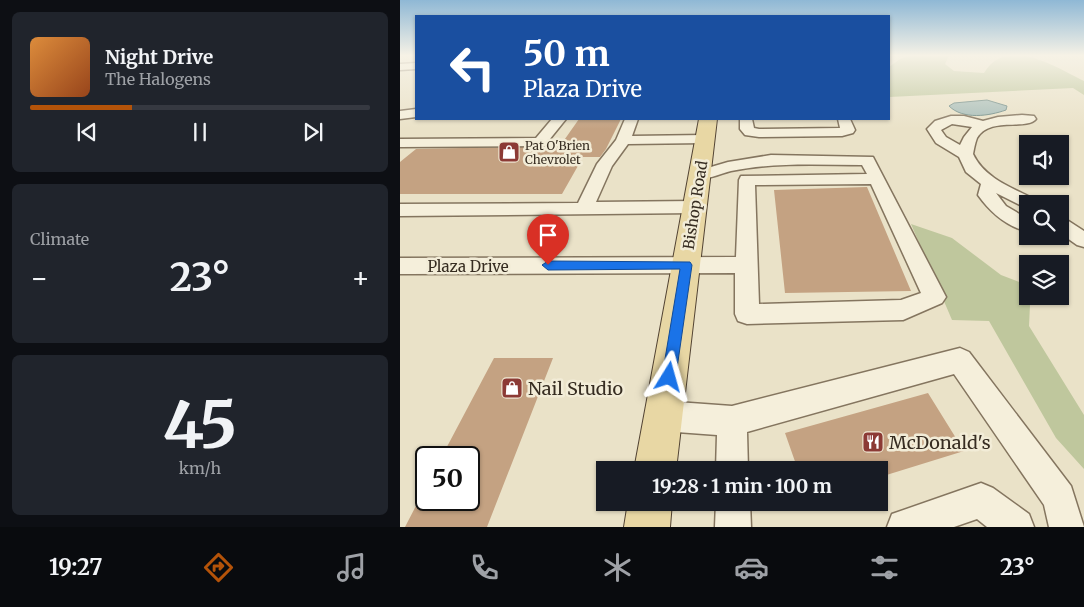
<!DOCTYPE html>
<html lang="en">
<head>
<meta charset="utf-8">
<style>
  :root { --surface:#171b24; --page:#20242c; --text:#f1f3f6; --muted:#9ea1a6; --line:#363941; --accent:#b45309 }
  body { margin:0; font-family:Merriweather,serif; background:var(--page); color:var(--text); height:100vh; display:flex; flex-direction:column; font-size:19px; white-space:nowrap }
  * { box-sizing:border-box; margin:0 }
  p { font-size:16px; color:var(--muted) }
  .icon { flex:none; width:28px; height:28px; fill:none; stroke:currentColor; stroke-width:2; stroke-linecap:round; stroke-linejoin:round }
  .map { position:relative; flex:1; overflow:hidden }
  .drawer { display:flex; flex-direction:column; gap:12px; padding:12px; background:#0d0f14; width:400px }
  .drawer>* { flex:none }
  .hud { position:absolute; left:15px; top:15px; width:475px; height:105px; border-radius:0px; box-shadow:0 1px 4px #0004; background:#1a4fa0; color:#fff; overflow:hidden }
  .buttons { position:absolute; left:619px; top:135px; display:grid; gap:10px }
  .buttons a { display:grid; place-items:center; width:50px; height:50px; border-radius:0px; background:var(--surface); box-shadow:0 1px 4px #0004; font-size:25px }
  .speed { position:absolute; left:15px; top:446px; display:flex; gap:10px; font-size:25px; font-weight:700; text-align:center }
  .speed>* { display:grid; place-content:center; width:65px; height:65px; border-radius:50%; background:var(--surface); box-shadow:0 1px 4px #0004; line-height:1 }
  .speed .limit { border:2px solid #111; border-radius:8px; background:#fff; color:#111 }
  .pin { position:absolute; display:grid; place-items:center; width:42px; height:42px; color:#fff; margin:-51px -21px; border-radius:50% 50% 50% 0; rotate:-45deg; box-shadow:0 0 5px #0007 }
  .pin .icon { rotate:45deg }
  .me { position:absolute; width:55px; margin:-28px; rotate:8deg; stroke-linejoin:round; filter:drop-shadow(0 0 4px #0008) }
  .turn { display:flex; align-items:center; gap:18px; height:105px; padding:0 25px; font-size:22px }
  .turn .icon { width:65px; height:65px; stroke-width:2.5 }
  .turn b { display:block; font-size:35px; line-height:42px }
  .big { font-size:38px; font-weight:700; line-height:1.1 }
  .drawer .widget { flex:1; display:flex; flex-direction:column; justify-content:center; gap:8px; min-width:0; padding:0 18px; border-radius:8px; background:var(--page) }
  .drawer .dial { align-items:center; gap:0 }
  .dial b { font-size:65px; line-height:1 }
  .song { display:flex; align-items:center; gap:15px }
  .cover { width:60px; height:60px; border-radius:8px; background:linear-gradient(135deg,hsl(30 70% 55%),hsl(20 70% 35%)) }
  .played { height:5px; border-radius:2px; background:linear-gradient(90deg,var(--accent) 30%,var(--line) 30%) }
  .keys { display:flex; justify-content:space-around; direction:ltr }
  .heat { display:flex; justify-content:space-between; align-items:center; font-size:28px; direction:ltr }
  .trip { position:absolute; left:196px; top:461px; width:292px; height:50px; border-radius:0px; background:var(--surface); box-shadow:0 1px 4px #0004; font-weight:700; line-height:50px; text-align:center }
  .tabs { display:flex; height:80px; justify-content:space-around; align-items:center; background:#090b0e; color:var(--muted) }
  .tabs .icon { width:35px; height:35px }
  .tabs .selected { color:var(--accent) }
  .tabs b { font-size:22px; color:var(--text) }
  main { display:flex; flex:1; min-height:0 }
  .map>svg:first-child { display:block }
  .green { fill:#bfc79d }
  .water { fill:#a9beb9; stroke:#708c87 }
  .building { fill:#c4a282 }
  .lines { fill:none; stroke-linecap:round; stroke-linejoin:round }
  .minor-casing { stroke:#84755f; stroke-width:3 }
  .major-casing { stroke:#524333; stroke-width:2 }
  .minor { fill:#f5efdb; fill-rule:evenodd }
  .major { fill:#e8d7a4; fill-rule:evenodd }
  .route { fill:#1a73e8; stroke:#114b97 }
  .labels { text-anchor:middle; dominant-baseline:central; stroke-width:5; stroke-linejoin:round; paint-order:stroke }
  .far-poi-label { font-size:12px; fill:#362c21; stroke:#f2ecd7; text-anchor:start }
  .street-label { font-size:15px; fill:#362c21; stroke:#f2ecd7 }
  .near-poi-label { font-size:18px; fill:#362c21; stroke:#f2ecd7; text-anchor:start }
</style>
</head>
<body>
<main>
<section class="drawer">
<div class="widget">
<div class="song"><i class="cover"></i><div><b>Night Drive</b><p>The Halogens</p></div></div>
<div class="played"></div>
<div class="keys"><svg class="icon" aria-label="previous" viewBox="0 0 24 24"><path d="M18 5L8 12l10 7zM5 5v14"/></svg><svg class="icon" aria-label="pause" viewBox="0 0 24 24"><path d="M8 5v14M16 5v14"/></svg><svg class="icon" aria-label="next" viewBox="0 0 24 24"><path d="M6 5l10 7-10 7zM19 5v14"/></svg></div>
</div>
<div class="widget"><p>Climate</p>
<div class="heat"><a>−</a><b class="big">23°</b><a>+</a></div>
</div>
<div class="widget dial"><b>45</b><p>km/h</p></div>
</section>
<div class="map">
<svg width="684" height="527" viewBox="0 0 684 527">
  <rect width="100%" height="100%" fill="#eae2c8"/>
  <!-- green -->
  <path class="green" d="M513,55H549L545,64L554,71L584,73C607,35 655,67 684,81V95L673,88L489,97V67L500,59Z
    M511,224L552,238L601,275L627,285L628,296H642L630,305L629,326L684,415V469L656,438L589,321L552,320Z"/>
  <!-- water -->
  <path class="water" d="M587,100L607,106L606,110C589,116 563,120 549,106L554,103Z"/>
  <!-- building -->
  <path class="building" d="M179,119H221L206,149L200,157H183L162,194H0V162L16,149L160,146Z
    M467,187L511,291L385,293L374,190Z
    M94,358H153L87,527H5L19,500H69V458H41Z
    M528,393L564,451L480,477V470H398L385,433Z"/>
  <g class="lines">
    <!-- minor casing -->
    <g class="minor-casing">
      <path id="minor" d="M16,63V69L0,70V64Z
        M16,109V117L0,119V111Z
        M622,115L634,116L636,119C626,131 590,116 577,138C575,143 574,149 573,154C585,179 613,188 636,200L639,204H628V209L596,193L606,206L628,219V232C606,226 591,213 578,195L581,184L566,172L559,157L536,143L527,129L535,121L551,116H564L583,121L598,117ZM552,124L572,127L564,137L560,145L546,137L541,130Z
        M152,119H166L145,145L140,146L0,147V139L136,138Z
        M225,119H238L232,136L305,135L310,136L312,139L310,142L305,143L228,144L212,166L196,202L295,201L301,203L304,207L301,211L295,213L0,216V204L178,203L197,164L216,140Z
        M340,119H352L354,128L359,129L440,128L438,119H450L455,130L453,133L442,136L359,137L345,135L340,129Z
        M371,155L473,157L546,297L542,303L503,320L347,324L338,321L335,314V273L0,274V258L336,257L339,180L341,176L467,174L462,165C418,165 375,162 331,171C319,174 306,181 294,178L292,175L294,172L328,162ZM471,184L521,293L501,300L359,304L355,185Z
        M660,218L667,220L684,231V247L677,245L660,233Z
        M560,348L569,352L671,486L684,527H649L644,505L554,374L347,432L348,470H316L317,435L263,431L253,426L248,416L253,406L263,401L332,406Z
        M581,483L593,488L629,514L634,527H587L577,519L554,527H487L492,514Z
        M316,502H350L351,527H315Z"/>
    </g>
    <!-- major casing -->
    <g class="major-casing">
      <path id="major" d="M299,119H317L276,470H234Z
        M228,502H272L270,527H224Z"/>
    </g>
    <!-- minor -->
    <use href="#minor" class="minor"/>
    <!-- major -->
    <use href="#major" class="major"/>
  </g>
  <!-- sky -->
  <linearGradient id="sky" x2="0" y2="1"><stop stop-color="#8fb8d5"/><stop offset="0.43" stop-color="#f6f2e6"/><stop offset="1" stop-color="#f6f2e6" stop-opacity="0"/></linearGradient>
  <rect width="684" height="129" fill="url(#sky)"/>
  <!-- route -->
  <path class="route" d="M148,261L290,262L292,265L275,382L269,384L264,382L262,377L280,269L148,270L142,265Z"/>
  <!-- icons -->
  <defs>
    <g id="shop-square" transform="scale(1.125)"><rect x="-9" y="-9" width="18" height="18" rx="4" fill="#8c3a35" stroke="#f2ecd7"/><path d="M-5-2.5h2.3a2.7 3.5 0 0 1 5.4 0H5L5.5 6h-11ZM-1.5-2.5h3a1.5 2.3 0 0 0-3 0Z" fill="#fff"/></g>
    <g id="restaurant-square" transform="scale(1.125)"><rect x="-9" y="-9" width="18" height="18" rx="4" fill="#8c3a35" stroke="#f2ecd7"/><path d="M-5-6h1v4h1v-4h1v4h1v-4h1v5L-1.5 .5V6h-2V.5L-5-1ZM5-6V6H3V1.5H1.5Q1.5-4 5-6Z" fill="#fff"/></g>
  </defs>
  <g fill-rule="evenodd">
    <use href="#shop-square" x="109" y="152"/>
    <use href="#shop-square" x="112" y="388"/>
    <use href="#restaurant-square" x="473" y="442"/>
  </g>
  <g class="labels">
    <!-- far-poi labels -->
    <g class="far-poi-label">
      <text x="125" y="145">Pat O'Brien<tspan x="125" dy="14">Chevrolet</tspan></text>
    </g>
    <!-- street labels -->
    <g class="street-label">
      <text transform="translate(295 205) rotate(-81)">Bishop Road</text>
      <text x="68" y="266">Plaza Drive</text>
    </g>
    <!-- near-poi labels -->
    <g class="near-poi-label">
      <text x="128" y="388">Nail Studio</text>
      <text x="489" y="442">McDonald's</text>
    </g>
  </g>
</svg>
<div class="buttons">
<a><svg class="icon" aria-label="sound" viewBox="0 0 24 24"><path d="M4 9h4l5-4v14l-5-4H4zM17 9q2 3 0 6"/></svg></a>
<a><svg class="icon" aria-label="search" viewBox="0 0 24 24"><circle cx="10" cy="10" r="6"/><path d="M15 15l6 6"/></svg></a>
<a><svg class="icon" aria-label="layers" viewBox="0 0 24 24"><path d="M12 4l9 5-9 5-9-5zM3 14l9 5 9-5"/></svg></a>
</div>
<div class="speed"><div class="limit">50</div></div>
<div class="pin" style="left:148px;top:265px;background:#d93025"><svg class="icon" aria-label="arrive" viewBox="0 0 24 24"><path d="M6 21V4h12l-3 4 3 4H6"/></svg></div>
<svg class="me" style="left:269px;top:377px" viewBox="-20 -20 40 40"><path d="M0-17L14 15 0 8-14 15z" fill="#1a73e8" stroke="#fff" stroke-width="4"/></svg>
<div class="trip">19:28 · 1 min · 100 m</div>
<div class="hud">
<div class="turn"><svg class="icon" aria-label="left" viewBox="0 0 24 24"><path d="M17 20v-9H6M10 6l-5 5 5 5"/></svg><div><b>50 m</b>Plaza Drive</div></div>
</div>
</div>
</main>
<nav class="tabs">
<b>19:27</b>
<svg class="icon selected" aria-label="directions" viewBox="0 0 24 24"><path d="M12 3l9 9-9 9-9-9zM9 14v-3h6M13 9l2 2-2 2"/></svg>
<svg class="icon" aria-label="music" viewBox="0 0 24 24"><path d="M9 18V5l10-2v13"/><circle cx="6" cy="18" r="3"/><circle cx="16" cy="16" r="3"/></svg>
<svg class="icon" aria-label="phone" viewBox="0 0 24 24"><path d="M5 4h4l2 5-3 2q2 4 5 5l2-3 5 2v4C11 20 4 13 5 4z"/></svg>
<svg class="icon" aria-label="climate" viewBox="0 0 24 24"><path d="M12 3v18M4 7l16 10M4 17L20 7"/></svg>
<svg class="icon" aria-label="car" viewBox="0 0 24 24"><path d="M5 17H2v-5l4-1 3-4h7l3 4 3 1v5h-3M9 17h6M6 11h13"/><circle cx="7" cy="17" r="2"/><circle cx="17" cy="17" r="2"/></svg>
<svg class="icon" aria-label="filters" viewBox="0 0 24 24"><path d="M4 7h16M4 17h16"/><circle cx="9" cy="7" r="2"/><circle cx="15" cy="17" r="2"/></svg>
<b>23°</b>
</nav>
</body>
</html>
